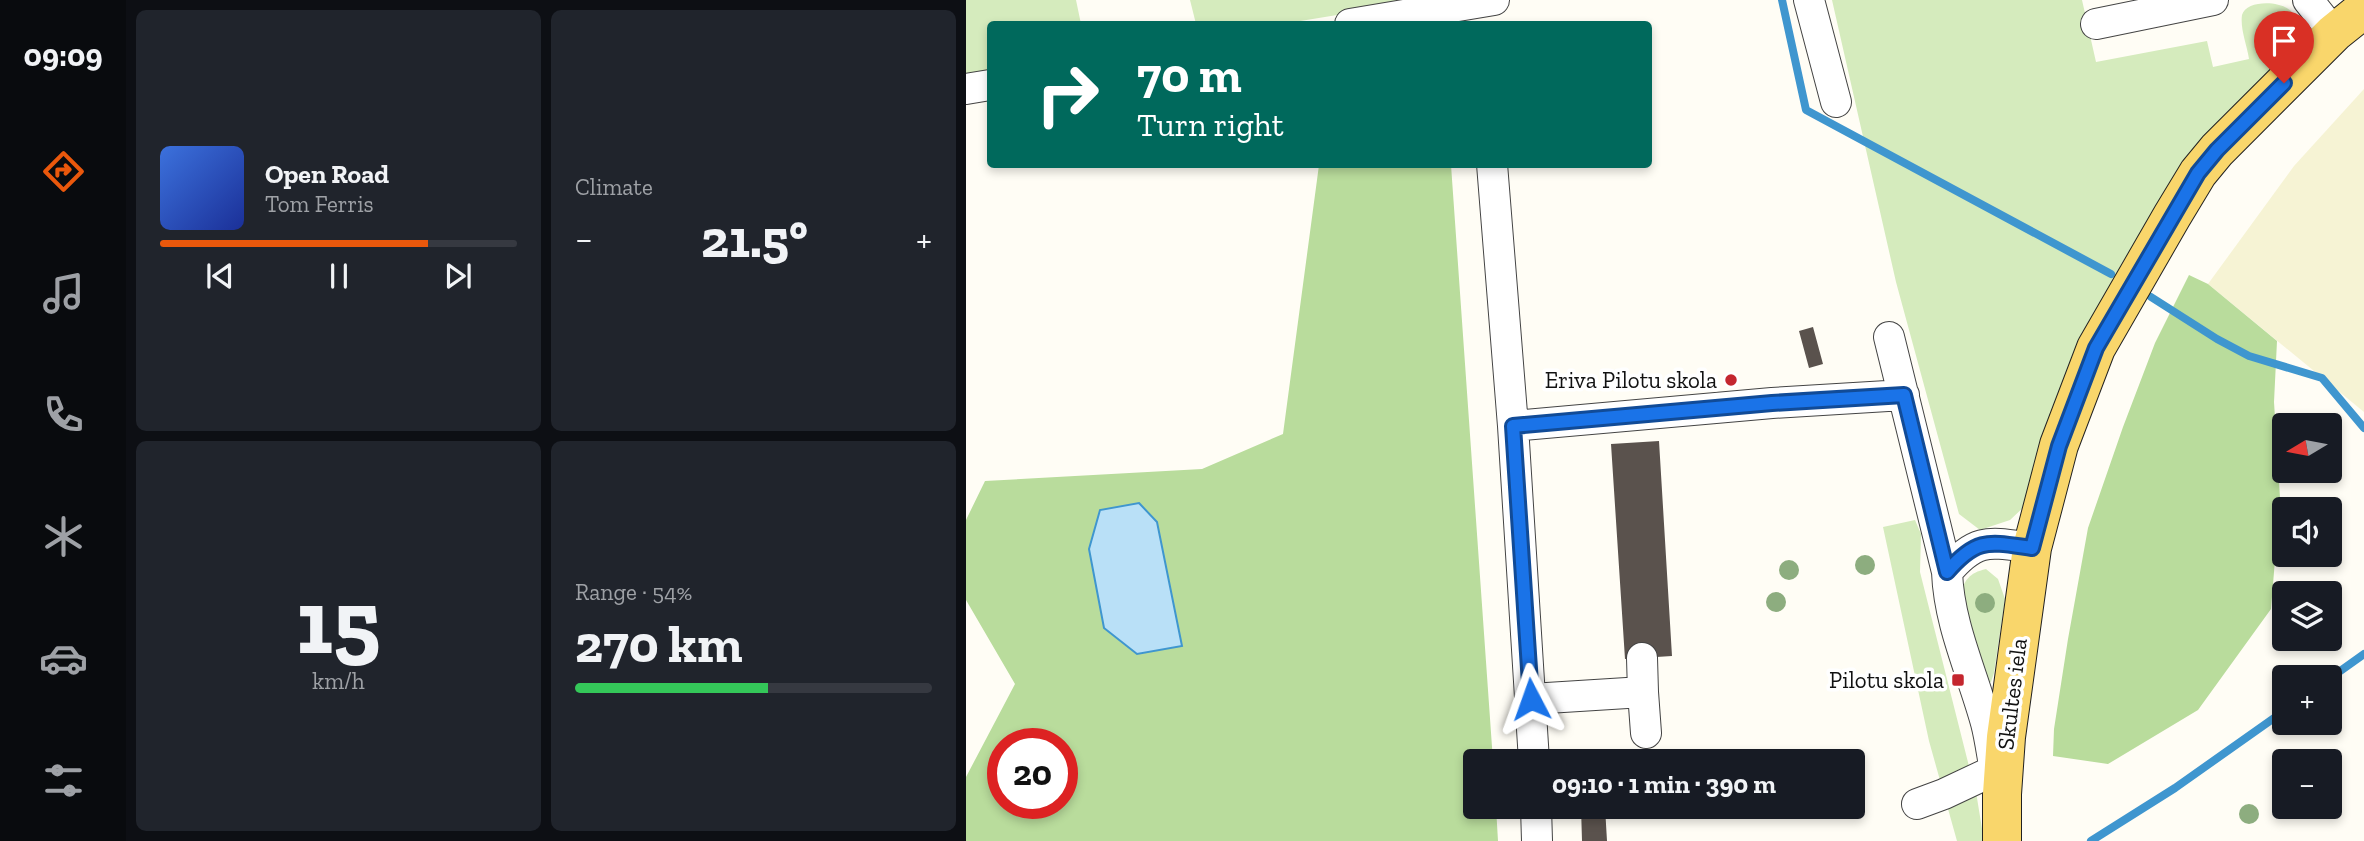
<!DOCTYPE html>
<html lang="en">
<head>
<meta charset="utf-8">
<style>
  :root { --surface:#171b24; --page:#20242c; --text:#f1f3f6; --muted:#9ea1a6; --line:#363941; --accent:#ea580c }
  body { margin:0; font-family:"Zilla Slab",serif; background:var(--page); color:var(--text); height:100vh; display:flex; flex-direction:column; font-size:26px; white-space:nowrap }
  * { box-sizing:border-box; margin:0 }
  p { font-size:23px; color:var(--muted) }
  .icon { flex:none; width:38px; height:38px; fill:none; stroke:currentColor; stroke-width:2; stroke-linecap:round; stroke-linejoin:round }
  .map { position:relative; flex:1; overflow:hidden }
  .side { display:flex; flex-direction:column; gap:10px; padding:10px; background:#0d0f14; width:840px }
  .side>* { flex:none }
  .hud { position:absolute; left:21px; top:21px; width:665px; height:147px; border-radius:7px; box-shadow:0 4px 10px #0003; background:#00695c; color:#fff; overflow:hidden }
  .needle { width:46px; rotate:260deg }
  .buttons { position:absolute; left:1306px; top:413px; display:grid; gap:14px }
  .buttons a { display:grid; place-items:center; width:70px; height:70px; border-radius:7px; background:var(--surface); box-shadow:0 4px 10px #0003; font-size:35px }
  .speed { position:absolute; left:21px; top:728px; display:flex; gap:14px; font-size:35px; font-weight:700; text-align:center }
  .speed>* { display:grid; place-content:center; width:91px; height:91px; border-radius:50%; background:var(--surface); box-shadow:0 4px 10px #0003; line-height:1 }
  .speed .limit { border:10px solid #d22; background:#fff; color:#111 }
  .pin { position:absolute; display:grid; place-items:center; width:60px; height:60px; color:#fff; margin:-72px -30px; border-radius:50% 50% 50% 0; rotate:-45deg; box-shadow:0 0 7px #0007 }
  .pin .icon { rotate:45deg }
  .me { position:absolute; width:77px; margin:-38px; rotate:356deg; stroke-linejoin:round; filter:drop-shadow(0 0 5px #0008) }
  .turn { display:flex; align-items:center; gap:24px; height:147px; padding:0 35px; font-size:32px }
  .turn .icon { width:91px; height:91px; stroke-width:2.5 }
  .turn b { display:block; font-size:49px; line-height:60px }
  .big { font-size:52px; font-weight:700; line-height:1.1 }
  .side .card { flex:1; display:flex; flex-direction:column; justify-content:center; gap:10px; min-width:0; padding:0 24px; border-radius:10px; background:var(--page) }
  .side .dial { align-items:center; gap:0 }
  .dial b { font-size:91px; line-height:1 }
  .song { display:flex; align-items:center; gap:21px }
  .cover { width:84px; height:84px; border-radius:10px; background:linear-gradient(135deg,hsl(220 70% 55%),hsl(230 70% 35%)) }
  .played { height:7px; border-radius:4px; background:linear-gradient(90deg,var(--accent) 75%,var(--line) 75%) }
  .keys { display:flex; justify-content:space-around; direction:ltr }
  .heat { display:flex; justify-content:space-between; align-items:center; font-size:38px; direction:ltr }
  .charge { height:10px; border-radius:5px; background:linear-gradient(90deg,#34c759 54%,var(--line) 0) }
  .side .tiles { flex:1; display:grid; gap:10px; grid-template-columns:repeat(2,1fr) }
  .trip { position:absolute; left:497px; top:749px; width:402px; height:70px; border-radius:7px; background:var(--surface); box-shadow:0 4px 10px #0003; font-weight:700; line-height:70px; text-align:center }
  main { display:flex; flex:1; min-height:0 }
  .tabs { display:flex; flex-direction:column; width:126px; justify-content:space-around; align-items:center; background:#090b0e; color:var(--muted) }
  .tabs .icon { width:49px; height:49px }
  .tabs .on { color:var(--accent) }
  .tabs b { font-size:32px; color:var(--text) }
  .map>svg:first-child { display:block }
  .farmland { fill:#f6f3d4 }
  .green { fill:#d5ebbd }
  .forest { fill:#b9dc9c; fill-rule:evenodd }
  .water { fill:#b9e0f7; stroke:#3f96cf; stroke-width:2 }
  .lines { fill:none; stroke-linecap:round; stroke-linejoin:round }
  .stream { stroke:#3f96cf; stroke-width:8 }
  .building { fill:#5a524d }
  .minor-casing { stroke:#444; stroke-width:32 }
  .major-casing { stroke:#222; stroke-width:40 }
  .minor { stroke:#fff; stroke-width:30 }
  .major { stroke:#f9d66b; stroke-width:38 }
  .tree { fill:#8dad7f }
  .route-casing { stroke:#114b97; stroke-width:18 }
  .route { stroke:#1a73e8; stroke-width:12 }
  .poi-dot { fill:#c4262e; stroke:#fff; stroke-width:2.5 }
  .labels { text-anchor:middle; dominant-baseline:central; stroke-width:7; stroke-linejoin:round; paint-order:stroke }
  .poi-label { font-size:23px; fill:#111; stroke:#fff; text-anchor:end }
  .street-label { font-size:23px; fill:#111; stroke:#fff }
</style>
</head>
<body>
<main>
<nav class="tabs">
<b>09:09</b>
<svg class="icon on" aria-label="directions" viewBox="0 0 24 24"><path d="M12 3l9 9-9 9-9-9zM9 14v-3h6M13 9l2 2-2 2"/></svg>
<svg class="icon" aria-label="music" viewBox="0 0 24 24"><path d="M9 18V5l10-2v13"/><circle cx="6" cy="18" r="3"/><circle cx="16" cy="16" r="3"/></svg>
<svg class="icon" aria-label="phone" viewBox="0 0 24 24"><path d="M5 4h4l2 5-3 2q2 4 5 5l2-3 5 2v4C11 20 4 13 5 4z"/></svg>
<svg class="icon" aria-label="climate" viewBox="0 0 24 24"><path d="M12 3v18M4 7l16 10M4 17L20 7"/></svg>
<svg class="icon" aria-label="car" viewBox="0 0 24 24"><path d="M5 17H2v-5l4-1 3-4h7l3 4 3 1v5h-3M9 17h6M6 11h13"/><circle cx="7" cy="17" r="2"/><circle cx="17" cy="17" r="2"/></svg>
<svg class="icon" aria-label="filters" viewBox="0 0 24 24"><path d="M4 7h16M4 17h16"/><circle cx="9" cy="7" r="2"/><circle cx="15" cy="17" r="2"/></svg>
</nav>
<section class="side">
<div class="tiles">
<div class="card">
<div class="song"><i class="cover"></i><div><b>Open Road</b><p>Tom Ferris</p></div></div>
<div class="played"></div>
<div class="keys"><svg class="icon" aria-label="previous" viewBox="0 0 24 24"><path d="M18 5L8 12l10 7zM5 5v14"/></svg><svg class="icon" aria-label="pause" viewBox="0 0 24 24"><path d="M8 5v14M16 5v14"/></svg><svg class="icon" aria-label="next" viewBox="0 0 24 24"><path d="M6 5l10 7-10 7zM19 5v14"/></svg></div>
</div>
<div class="card"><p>Climate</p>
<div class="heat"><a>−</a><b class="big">21.5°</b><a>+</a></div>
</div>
<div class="card dial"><b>15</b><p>km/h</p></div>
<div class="card"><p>Range · 54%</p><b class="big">270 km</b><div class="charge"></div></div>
</div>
</section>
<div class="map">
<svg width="1398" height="841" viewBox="0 0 1398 841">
  <rect width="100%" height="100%" fill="#fffdf5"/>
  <!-- farmland -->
  <path class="farmland" d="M1398,89V412L1242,284L1328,166Z"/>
  <!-- green -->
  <path class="green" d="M0,0H110L115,24H24V75L0,80Z
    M224,0H463L316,24H230Z
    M866,0H1116L1130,62L1241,41L1247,67L1283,59C1281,45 1274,29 1276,15C1280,0 1314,0 1325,11C1332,21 1332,31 1333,42L1256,117L1223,161L1156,263L1117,341L1060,505L1044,520L1014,530L993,514L930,282Z
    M949,520L955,534L954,572L1011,798L1018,841H991L963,741L917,527Z
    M1020,569L1032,579L1039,599L1028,673L1025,682L1020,683L994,597C998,580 1003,573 1020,569Z"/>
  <!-- forest -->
  <path class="forest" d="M353,165H485L527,761H509V807H530L532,841H0V777L49,684L0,600V520L19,481L236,469L317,434ZM37,744H96V803H37Z
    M1223,275L1242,284L1311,341L1308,402L1314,498L1305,609L1232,710L1142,764L1087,756L1088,729L1102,639L1122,528L1157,427L1189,343Z"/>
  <!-- water -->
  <path class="water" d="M173,503L191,522L216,646L171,654L138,628L123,549L134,510Z"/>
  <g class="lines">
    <!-- stream -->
    <path class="stream" d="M816,0L840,110L1145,274
      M1185,297L1251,339L1283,356L1356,378L1398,428
      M1363,679L1398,654
      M1125,841L1209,788L1318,711"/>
  </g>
  <!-- building -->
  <path class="building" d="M847,327L857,364L843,368L833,331Z
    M693,441L706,656L659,659L645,444Z
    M615,807H639L641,841H616Z"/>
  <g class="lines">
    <!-- minor casing -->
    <g class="minor-casing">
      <path id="minor" d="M843,0L870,102
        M1342,0L1368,33
        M384,24L528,0
        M1130,24L1247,0
        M0,89L24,85
        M526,164L547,426L568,761
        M923,337L981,572C983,625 1006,672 1020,723C1024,738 1026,755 1029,771
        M547,426L806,403L938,395
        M981,572C1011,537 1023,542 1066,548
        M677,692L680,733
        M565,699L677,692L676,658
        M951,804L978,794L1029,770
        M570,807L571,841"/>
    </g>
    <!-- major casing -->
    <g class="major-casing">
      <path id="major" d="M1036,841V794L1040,737L1066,548L1093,445L1130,348L1206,216L1232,173L1251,150L1368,33L1398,9"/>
    </g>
    <!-- minor -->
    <use href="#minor" class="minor"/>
    <!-- major -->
    <use href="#major" class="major"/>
  </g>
  <!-- trees -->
  <g class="tree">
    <circle cx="899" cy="565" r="10"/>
    <circle cx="823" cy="570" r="10"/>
    <circle cx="810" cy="602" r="10"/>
    <circle cx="1019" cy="603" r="10"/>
    <circle cx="1283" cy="814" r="10"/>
  </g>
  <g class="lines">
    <!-- route casing -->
    <g class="route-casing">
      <path id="route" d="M565,699L547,426L806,403L938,395L981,572C1011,537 1023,542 1066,548L1093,446L1130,348L1232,173L1251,150L1318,83"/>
    </g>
    <!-- route -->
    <use href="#route" class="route"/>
  </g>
  <!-- markers -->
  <g class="poi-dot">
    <circle cx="765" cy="380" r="7"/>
    <rect x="985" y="673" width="14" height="14" rx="3.5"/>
  </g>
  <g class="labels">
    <!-- poi labels -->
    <g class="poi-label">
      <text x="751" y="380">Eriva Pilotu skola</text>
      <text x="978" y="680">Pilotu skola</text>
    </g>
    <!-- street labels -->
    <g class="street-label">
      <text transform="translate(1046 694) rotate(-83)">Skultes iela</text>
    </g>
  </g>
</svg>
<div class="buttons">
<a><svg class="needle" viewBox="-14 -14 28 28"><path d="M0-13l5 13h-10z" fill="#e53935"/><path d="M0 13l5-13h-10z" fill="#9ea1a6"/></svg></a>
<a><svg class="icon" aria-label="sound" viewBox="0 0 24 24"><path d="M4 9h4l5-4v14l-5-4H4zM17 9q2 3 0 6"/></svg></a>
<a><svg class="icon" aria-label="layers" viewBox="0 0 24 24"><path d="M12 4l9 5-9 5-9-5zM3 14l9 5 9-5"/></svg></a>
<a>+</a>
<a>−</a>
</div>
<div class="speed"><div class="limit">20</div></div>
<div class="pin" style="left:1318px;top:83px;background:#d93025"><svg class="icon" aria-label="arrive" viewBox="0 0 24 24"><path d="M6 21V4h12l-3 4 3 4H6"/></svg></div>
<svg class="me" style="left:565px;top:699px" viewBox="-20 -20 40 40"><path d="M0-17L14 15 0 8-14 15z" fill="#1a73e8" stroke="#fff" stroke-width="4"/></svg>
<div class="trip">09:10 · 1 min · 390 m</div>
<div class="hud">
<div class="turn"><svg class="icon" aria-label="right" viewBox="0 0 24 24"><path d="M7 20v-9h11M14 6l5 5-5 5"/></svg><div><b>70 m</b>Turn right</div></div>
</div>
</div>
</main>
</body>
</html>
